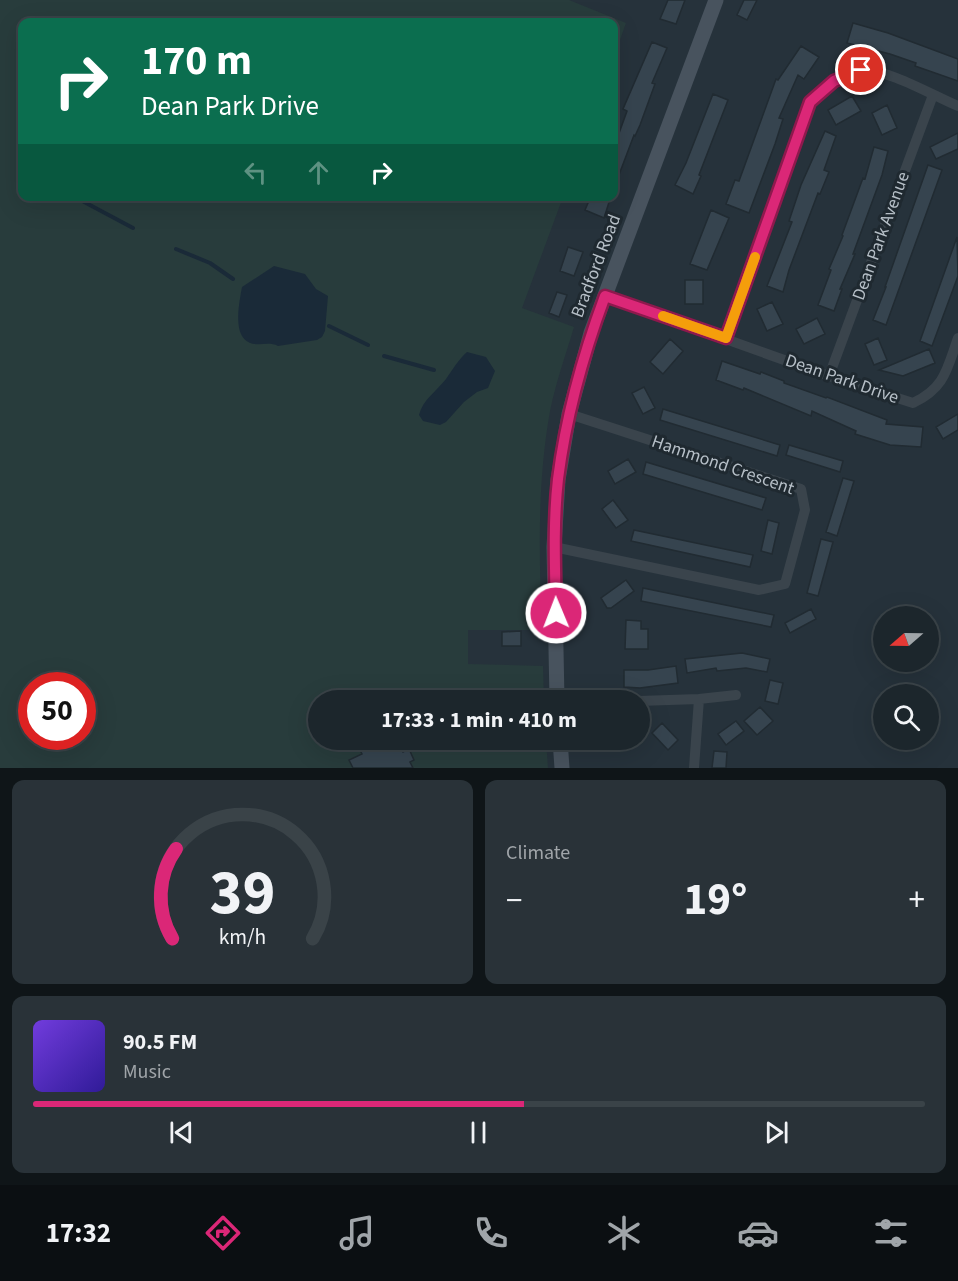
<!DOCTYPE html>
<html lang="en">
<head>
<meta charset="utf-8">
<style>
  :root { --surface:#1c262c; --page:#293238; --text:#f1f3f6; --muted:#a0a5a9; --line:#3a4348; --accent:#db2777 }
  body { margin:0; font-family:"Source Sans 3",sans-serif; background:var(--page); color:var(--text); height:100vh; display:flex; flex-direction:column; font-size:22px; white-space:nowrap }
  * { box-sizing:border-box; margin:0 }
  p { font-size:20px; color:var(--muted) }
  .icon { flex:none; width:33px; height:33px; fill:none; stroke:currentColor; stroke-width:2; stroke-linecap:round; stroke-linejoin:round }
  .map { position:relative; height:768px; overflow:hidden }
  .side { display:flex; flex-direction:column; gap:12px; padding:12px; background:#0f1518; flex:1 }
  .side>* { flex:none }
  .guide { position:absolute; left:18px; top:18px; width:600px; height:183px; border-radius:12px; box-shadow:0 6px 24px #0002,0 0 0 2px var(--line); background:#0b6e4f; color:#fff; overflow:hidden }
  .needle { width:39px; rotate:250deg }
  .tools { position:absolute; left:873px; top:606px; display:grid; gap:12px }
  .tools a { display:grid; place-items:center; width:66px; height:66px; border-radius:50%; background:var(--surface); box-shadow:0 6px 24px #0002,0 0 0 2px var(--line); font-size:30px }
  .speed { position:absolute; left:18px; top:672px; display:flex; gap:12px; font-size:30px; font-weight:700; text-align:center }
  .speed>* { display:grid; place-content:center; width:78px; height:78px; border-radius:50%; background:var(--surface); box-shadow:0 6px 24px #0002,0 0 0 2px var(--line); line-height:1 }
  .speed .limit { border:9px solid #d22; background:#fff; color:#111 }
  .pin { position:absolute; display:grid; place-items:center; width:51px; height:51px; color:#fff; margin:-26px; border:3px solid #fff; border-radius:50%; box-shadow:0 2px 6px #0007 }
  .me { position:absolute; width:66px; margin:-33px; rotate:359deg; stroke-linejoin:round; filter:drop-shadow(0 0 4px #0008) }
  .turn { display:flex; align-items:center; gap:21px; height:126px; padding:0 24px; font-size:27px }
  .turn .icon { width:78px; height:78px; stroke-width:2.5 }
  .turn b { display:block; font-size:42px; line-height:51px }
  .lanes { display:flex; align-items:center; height:57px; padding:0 24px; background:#0003; justify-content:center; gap:30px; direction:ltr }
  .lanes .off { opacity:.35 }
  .big { font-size:45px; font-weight:700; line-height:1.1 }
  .side .card { flex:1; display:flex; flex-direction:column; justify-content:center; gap:9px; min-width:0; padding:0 21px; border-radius:12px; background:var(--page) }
  .side .dial { align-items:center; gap:0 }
  .dial svg { height:156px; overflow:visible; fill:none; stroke:var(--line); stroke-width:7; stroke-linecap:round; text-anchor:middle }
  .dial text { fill:var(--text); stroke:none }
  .song { display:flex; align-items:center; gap:18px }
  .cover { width:72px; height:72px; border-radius:9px; background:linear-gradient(135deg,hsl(260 70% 55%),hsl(250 70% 35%)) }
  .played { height:6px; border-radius:3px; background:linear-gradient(90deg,var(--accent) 55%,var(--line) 55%) }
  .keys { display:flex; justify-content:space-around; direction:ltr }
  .heat { display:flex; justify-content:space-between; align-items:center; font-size:33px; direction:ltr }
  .side .tiles { flex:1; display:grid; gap:12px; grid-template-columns:1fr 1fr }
  .card:last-child { grid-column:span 2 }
  .trip { position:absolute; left:308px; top:690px; width:342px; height:60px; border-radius:30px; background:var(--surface); box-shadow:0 6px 24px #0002,0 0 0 2px var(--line); font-weight:700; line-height:60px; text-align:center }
  .menu { display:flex; height:96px; justify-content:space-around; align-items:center; background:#0b0f12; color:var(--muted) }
  .menu .icon { width:42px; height:42px }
  .menu .active { color:var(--accent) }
  .menu b { font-size:27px; color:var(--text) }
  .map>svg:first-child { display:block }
  .green { fill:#283c3c; fill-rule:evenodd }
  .water { fill:#1a2a38 }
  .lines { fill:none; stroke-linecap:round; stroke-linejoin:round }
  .stream { stroke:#1a2a38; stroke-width:4 }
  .building { fill:#36444f; stroke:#212b32; stroke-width:1.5 }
  .minor { stroke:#3a444c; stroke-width:10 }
  .secondary { stroke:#48535e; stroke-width:15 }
  .route-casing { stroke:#8e194d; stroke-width:15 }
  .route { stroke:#db2777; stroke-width:10 }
  .slow { stroke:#f59e0b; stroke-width:10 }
  .labels { text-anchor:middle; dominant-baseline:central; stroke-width:6; stroke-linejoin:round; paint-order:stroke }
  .street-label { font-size:18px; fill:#b6bfc7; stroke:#1f2930 }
</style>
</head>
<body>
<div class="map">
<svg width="958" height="768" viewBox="0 0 958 768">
  <rect width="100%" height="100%" fill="#26323b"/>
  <!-- green -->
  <path class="green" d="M0,0H569L626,23L614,57V22H22V196L563,197L522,308L574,327C566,354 556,382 550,411C537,484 539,556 542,630H468V664L543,666L544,700H318V740H546L548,768H0ZM32,686H82V736H32Z"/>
  <!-- water -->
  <path class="water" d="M274,266L305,274L316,289L328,296L325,331L322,337L317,340L278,346C270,342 263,345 254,344C231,340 239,304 242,287Z
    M467,352L486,357L495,371L488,388L477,392L464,402L446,422L440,425L423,421L419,415C423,399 436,392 446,379C453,369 458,360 467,352Z"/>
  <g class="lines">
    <!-- stream -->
    <path class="stream" d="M73,196L133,228
      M176,249L210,263L233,279
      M329,326L368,345
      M384,356L434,370"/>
  </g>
  <!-- building -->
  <path class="building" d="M668,0H685L676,24L660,19Z
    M744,0H757L747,20L737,15Z
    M853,23L888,33L958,59V81L915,66L916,63L890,54L847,43Z
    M652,42L667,48L652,83L655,84L640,125L635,136L634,135L614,188V147L627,111L623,109Z
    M801,46L819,57L804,79L798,75L779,118L783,119L775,144L749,213L726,204L735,180L739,181L776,79L778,80Z
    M713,94L728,100L699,175L701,176L693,194L675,185L686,163Z
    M852,96L861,111L836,125L828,110Z
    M887,105L897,128L882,135L872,113Z
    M825,131L836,136L824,170L829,172L820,194L818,193L789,270L783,292L767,286L792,222L789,221L801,185Z
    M958,133V149L936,159L930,147Z
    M874,147L888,151L882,175L853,254H855L840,289H842L834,311L818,305L831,270L829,269L843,236L842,235L863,178L865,179Z
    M928,165L942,170L886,325L873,320L886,287H885Z
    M591,196H611L604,218L585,210Z
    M711,210L729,218L707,270L690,264Z
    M957,237L958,276L932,346L920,341Z
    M568,247L583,252L574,276L560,271Z
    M685,280H703V304H685Z
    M557,292L567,295L559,317L549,313Z
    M772,302L783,324L767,331L757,309Z
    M817,318L825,334L804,344L796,329Z
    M878,338L887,360L874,365L865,344Z
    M670,339L683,351L663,374L650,362Z
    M929,349L935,363L903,376L879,370Z
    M722,361L760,374L761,372L784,381V383L826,398L827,397L887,420L886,424L923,427L921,447L890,445L855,434L856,431L812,411L811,416L744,388L743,390L716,380Z
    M644,387L655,408L643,414L632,393Z
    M663,409L780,445L777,456L660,420Z
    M958,414V430L943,439L936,427Z
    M789,445L843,461L840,472L786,455Z
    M628,459L636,472L615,484L608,471Z
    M646,462L766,498L762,510L643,474Z
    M843,478L854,481L837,536L826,532Z
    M613,500L628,520L616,528L602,509Z
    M768,520L779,523L772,554L761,551Z
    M634,530L753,555L750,567L631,541Z
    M821,539L833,542L818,596L807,593Z
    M626,580L634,591L611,608H607L601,598Z
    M643,588L774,615L771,627L641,601Z
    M811,609L816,619L790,633L785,623Z
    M626,620L641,621V629H648V649H625Z
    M521,631V646H502V632Z
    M742,653L770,659L767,672L746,668L717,671L716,668L687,673L685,659Z
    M676,666L678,683L640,688L624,687V670H648Z
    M770,680L783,683L778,704L765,701Z
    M760,707L773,721L757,735L744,721Z
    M736,721L744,731L726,745L718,734Z
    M662,723L678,740L668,750L652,733Z
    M376,740H382L383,743L391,740H397L403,752L409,749L414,760L410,762L413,768H353L349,760L362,754L359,748Z
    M714,751L727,752L726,768H712Z"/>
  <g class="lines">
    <!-- minor -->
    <path class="minor" d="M605,296L829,376L913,403C945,388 947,369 958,338
      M726,338L810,102C824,90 842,72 861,70C886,68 934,96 958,106
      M829,376L933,95
      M554,547L759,590L785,584L805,510L801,489L569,414
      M639,701L699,699L736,695
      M694,768L699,699"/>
    <!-- secondary -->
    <path class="secondary" d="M557,700L554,547L558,480L569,414L591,333L716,0
      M560,740L562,768"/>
  </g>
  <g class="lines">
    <!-- route casing -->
    <g class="route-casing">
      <path id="route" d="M556,613C555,568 553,523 558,479C566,416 583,355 605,296L726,338L810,102L834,81L861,70"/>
    </g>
    <!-- route -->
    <use href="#route" class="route"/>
    <!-- slow -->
    <path class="slow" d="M663,316L726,338L755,257"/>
  </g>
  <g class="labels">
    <!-- street labels -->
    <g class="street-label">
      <text transform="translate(881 236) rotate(-70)">Dean Park Avenue</text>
      <text transform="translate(596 266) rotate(-69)">Bradford Road</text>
      <text transform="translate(842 379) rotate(19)">Dean Park Drive</text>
      <text transform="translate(723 465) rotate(19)">Hammond Crescent</text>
    </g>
  </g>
</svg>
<div class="tools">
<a><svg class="needle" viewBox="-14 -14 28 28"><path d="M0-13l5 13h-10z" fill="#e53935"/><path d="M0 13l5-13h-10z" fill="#a0a5a9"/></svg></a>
<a><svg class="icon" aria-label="search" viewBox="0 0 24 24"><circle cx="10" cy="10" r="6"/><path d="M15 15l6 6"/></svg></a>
</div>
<div class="speed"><div class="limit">50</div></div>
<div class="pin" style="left:861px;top:70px;background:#d93025"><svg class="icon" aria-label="arrive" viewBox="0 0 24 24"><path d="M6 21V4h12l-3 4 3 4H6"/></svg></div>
<svg class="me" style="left:556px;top:613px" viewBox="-20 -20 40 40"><circle r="17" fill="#db2777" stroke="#fff" stroke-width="3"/><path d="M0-11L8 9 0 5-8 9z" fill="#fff"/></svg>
<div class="trip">17:33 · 1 min · 410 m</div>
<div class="guide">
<div class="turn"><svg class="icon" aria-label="right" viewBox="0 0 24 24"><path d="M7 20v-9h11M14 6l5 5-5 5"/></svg><div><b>170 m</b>Dean Park Drive</div></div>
<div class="lanes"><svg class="icon off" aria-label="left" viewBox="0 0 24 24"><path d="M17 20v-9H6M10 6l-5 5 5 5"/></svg><svg class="icon off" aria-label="ahead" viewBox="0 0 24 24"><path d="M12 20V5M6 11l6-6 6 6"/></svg><svg class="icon" aria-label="right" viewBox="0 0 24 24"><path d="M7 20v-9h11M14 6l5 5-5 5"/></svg></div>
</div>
</div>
<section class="side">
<div class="tiles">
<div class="card dial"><svg viewBox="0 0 100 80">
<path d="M14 69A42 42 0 1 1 86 69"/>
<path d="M14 69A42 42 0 0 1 16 23" stroke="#db2777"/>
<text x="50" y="56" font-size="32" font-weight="700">39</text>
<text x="50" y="72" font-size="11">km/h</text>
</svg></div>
<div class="card"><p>Climate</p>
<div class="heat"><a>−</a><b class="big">19°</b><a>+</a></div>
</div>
<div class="card">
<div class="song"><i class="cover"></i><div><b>90.5 FM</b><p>Music</p></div></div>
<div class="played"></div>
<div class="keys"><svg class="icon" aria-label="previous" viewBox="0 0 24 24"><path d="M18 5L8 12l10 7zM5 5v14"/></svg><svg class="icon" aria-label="pause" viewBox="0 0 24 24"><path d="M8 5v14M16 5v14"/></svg><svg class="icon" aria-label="next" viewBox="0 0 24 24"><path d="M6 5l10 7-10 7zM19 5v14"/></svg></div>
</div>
</div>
</section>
<nav class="menu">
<b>17:32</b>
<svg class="icon active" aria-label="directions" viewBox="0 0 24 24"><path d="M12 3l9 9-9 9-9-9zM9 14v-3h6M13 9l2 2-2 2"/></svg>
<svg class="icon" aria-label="music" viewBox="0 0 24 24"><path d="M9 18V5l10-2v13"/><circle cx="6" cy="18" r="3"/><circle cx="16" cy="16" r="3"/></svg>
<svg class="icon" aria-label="phone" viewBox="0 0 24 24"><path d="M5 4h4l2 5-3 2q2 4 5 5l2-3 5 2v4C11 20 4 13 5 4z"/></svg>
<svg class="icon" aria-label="climate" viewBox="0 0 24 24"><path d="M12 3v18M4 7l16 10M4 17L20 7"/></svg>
<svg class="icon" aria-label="car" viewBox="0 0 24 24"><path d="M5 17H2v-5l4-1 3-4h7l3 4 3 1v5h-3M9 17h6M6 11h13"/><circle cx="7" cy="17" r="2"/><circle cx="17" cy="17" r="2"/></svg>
<svg class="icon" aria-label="filters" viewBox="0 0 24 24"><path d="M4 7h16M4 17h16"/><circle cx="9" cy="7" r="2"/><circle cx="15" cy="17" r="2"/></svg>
</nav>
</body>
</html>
